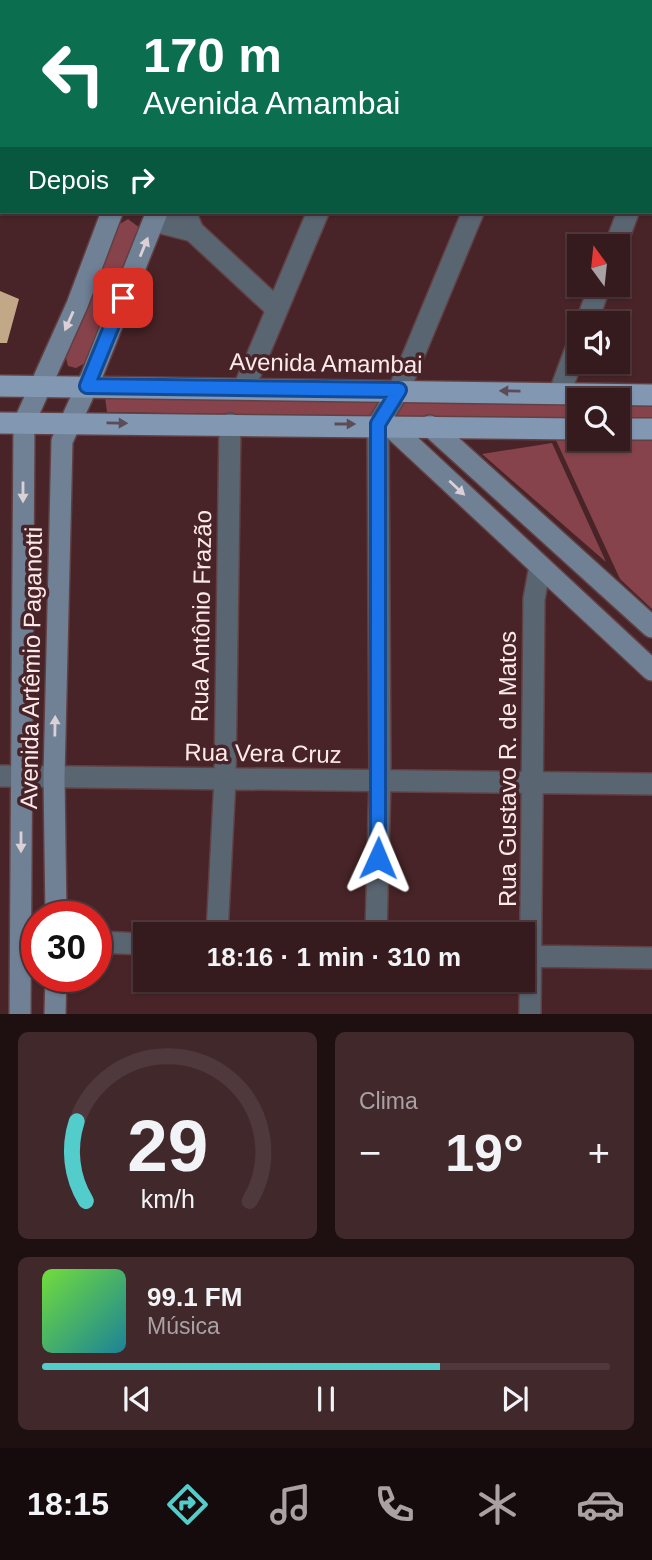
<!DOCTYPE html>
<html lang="pt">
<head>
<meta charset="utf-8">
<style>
  :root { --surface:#361b1e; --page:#41282b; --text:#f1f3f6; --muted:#aaa1a4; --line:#50393c; --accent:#53cdcb }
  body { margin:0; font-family:Helvetica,sans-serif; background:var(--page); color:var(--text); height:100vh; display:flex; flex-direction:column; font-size:26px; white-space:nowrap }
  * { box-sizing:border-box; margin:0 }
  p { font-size:23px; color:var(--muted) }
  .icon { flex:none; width:38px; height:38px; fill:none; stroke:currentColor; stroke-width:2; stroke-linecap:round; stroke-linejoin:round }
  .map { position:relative; height:1014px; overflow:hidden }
  .panel { display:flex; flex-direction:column; gap:18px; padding:18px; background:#1e0f10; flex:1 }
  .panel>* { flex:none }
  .hud { position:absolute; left:0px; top:0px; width:653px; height:214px; box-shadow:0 2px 5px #0004,0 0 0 2px var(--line); background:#0b6e4f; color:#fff; overflow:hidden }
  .needle { width:46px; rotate:345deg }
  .controls { position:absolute; left:567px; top:234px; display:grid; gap:14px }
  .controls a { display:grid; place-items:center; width:63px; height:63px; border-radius:0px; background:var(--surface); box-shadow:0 2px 5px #0004,0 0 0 2px var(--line); font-size:35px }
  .speed { position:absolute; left:21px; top:901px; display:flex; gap:14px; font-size:35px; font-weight:700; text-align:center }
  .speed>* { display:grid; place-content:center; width:91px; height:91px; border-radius:50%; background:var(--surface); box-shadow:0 2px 5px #0004,0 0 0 2px var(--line); line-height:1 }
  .speed .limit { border:10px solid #d22; background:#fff; color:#111 }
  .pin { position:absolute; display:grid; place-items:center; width:60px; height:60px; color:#fff; margin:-30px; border-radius:14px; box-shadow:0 4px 10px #0006 }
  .me { position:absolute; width:77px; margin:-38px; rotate:1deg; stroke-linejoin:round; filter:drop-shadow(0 0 5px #0008) }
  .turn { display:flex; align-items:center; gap:24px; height:147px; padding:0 28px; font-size:32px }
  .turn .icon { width:91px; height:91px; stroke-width:2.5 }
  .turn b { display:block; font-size:49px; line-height:60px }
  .then { display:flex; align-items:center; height:66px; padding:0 28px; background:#0003; gap:14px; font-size:26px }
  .big { font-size:52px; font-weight:600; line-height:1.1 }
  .panel .widget { flex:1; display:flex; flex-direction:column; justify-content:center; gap:10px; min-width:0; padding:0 24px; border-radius:10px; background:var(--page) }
  .panel .dial { align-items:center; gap:0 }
  .dial svg { height:182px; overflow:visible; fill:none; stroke:var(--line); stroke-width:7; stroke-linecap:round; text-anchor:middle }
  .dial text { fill:var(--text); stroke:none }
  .song { display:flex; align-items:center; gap:21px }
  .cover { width:84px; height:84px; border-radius:10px; background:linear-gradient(135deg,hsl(100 70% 55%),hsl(190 70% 35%)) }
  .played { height:7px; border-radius:4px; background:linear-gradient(90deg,var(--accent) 70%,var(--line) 70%) }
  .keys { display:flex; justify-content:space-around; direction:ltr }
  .heat { display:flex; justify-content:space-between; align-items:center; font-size:38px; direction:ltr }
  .panel .tiles { flex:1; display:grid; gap:18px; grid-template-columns:1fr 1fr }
  .widget:last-child { grid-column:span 2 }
  .trip { position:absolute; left:133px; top:922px; width:402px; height:70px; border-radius:0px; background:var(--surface); box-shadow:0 2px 5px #0004,0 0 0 2px var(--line); font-weight:600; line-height:70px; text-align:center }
  .menu { display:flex; height:112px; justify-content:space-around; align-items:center; background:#160b0c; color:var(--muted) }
  .menu .icon { width:49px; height:49px }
  .menu .current { color:var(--accent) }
  .menu b { font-size:32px; color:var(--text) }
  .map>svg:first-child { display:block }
  .built { fill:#582c31 }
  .green { fill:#87434b }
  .building { fill:#c2a887 }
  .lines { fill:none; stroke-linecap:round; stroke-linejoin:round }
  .street-casing { stroke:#614043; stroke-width:24 }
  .secondary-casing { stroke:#614043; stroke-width:24 }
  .primary-casing { stroke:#614043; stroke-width:24 }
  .street { stroke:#5a6572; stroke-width:21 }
  .secondary { stroke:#708196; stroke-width:21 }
  .primary { stroke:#8297b2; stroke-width:21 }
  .oneway { fill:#dad0d6 }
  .oneway2 { fill:#5c4c58 }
  .route-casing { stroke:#114b97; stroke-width:18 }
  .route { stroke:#1a73e8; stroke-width:12 }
  .labels { text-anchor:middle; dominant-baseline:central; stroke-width:7; stroke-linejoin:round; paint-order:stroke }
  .street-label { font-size:24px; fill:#feeaeb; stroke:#482428 }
</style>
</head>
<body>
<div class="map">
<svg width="652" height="1014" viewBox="0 0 652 1014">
  <rect width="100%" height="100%" fill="#482428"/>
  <!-- built -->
  <path class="built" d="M417,0H652V105L651,2Z"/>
  <!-- green -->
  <path class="green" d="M128,219L140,228L89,361L76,368L68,366L65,354L118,225Z
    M105,397L579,402V420L107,412Z
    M618,403H652V421L618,420Z
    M555,438H652V609L620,579Z
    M552,443L606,562L482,454Z"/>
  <!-- building -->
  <path class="building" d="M0,291L19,299L7,343H0Z"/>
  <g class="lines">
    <!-- street casing -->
    <g class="street-casing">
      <path id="street" d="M28,2L29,0
        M406,2V0
        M651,122L652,123
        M651,152L652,149
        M185,212L193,231L277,309
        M154,221L193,231
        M615,247L628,212
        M586,324L600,285
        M244,388L318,212
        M560,392L579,341
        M0,776L652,784
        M217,934L225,779L230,424
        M376,934L380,780L378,424L399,390L473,212
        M96,942L145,944
        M523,956L652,958
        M530,1014L534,599L540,566"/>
    </g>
    <!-- secondary casing -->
    <g class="secondary-casing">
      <path id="secondary" d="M196,2L197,0
        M239,2L240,0
        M0,29L2,30
        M0,81L2,83
        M389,425L652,670
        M430,426L652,627
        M56,917L54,777L62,441L92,375L157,212
        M20,1014L24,423L77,305L112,212
        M55,1014L56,976"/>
    </g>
    <!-- primary casing -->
    <g class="primary-casing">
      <path id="primary" d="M0,386L652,395
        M0,423L579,429
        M618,429H652"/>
    </g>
    <!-- street -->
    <use href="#street" class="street"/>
    <!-- secondary -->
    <use href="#secondary" class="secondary"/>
    <!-- primary -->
    <use href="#primary" class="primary"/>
  </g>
  <!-- one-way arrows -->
  <defs><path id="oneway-solid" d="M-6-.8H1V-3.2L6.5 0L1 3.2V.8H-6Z" transform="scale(1.75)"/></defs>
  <g class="oneway">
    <use href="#oneway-solid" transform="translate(144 247) rotate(-68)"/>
    <use href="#oneway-solid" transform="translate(69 321) rotate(114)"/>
    <use href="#oneway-solid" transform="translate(457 488) rotate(43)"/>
    <use href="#oneway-solid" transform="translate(23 492) rotate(90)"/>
    <use href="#oneway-solid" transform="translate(55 726) rotate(-89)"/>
    <use href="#oneway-solid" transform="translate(21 842) rotate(90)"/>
  </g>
  <g class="oneway2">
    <use href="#oneway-solid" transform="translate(510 391) rotate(-179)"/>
    <use href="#oneway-solid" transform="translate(117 423) rotate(1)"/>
    <use href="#oneway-solid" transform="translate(345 424)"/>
  </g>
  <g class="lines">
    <!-- route casing -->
    <g class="route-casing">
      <path id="route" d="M123,298L87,386L399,390L378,424V858"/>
    </g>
    <!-- route -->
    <use href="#route" class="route"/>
  </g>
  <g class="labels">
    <!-- street labels -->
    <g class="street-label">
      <text transform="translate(326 363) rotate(1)">Avenida Amambai</text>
      <text transform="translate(201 616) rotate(-89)">Rua Antônio Frazão</text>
      <text transform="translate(31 668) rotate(-89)">Avenida Artêmio Paganotti</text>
      <text transform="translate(263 753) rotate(1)">Rua Vera Cruz</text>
      <text transform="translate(507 769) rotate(-90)">Rua Gustavo R. de Matos</text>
    </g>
  </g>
</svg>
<div class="controls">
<a><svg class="needle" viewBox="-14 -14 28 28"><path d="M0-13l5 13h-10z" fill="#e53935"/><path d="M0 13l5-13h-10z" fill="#aaa1a4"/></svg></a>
<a><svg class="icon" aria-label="sound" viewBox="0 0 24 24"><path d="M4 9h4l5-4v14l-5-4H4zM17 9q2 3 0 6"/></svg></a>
<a><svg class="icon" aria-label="search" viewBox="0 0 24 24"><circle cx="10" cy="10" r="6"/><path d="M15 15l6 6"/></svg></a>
</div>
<div class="speed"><div class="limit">30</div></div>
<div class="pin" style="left:123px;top:298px;background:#d93025"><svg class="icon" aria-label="arrive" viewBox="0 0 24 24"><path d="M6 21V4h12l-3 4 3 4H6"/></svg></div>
<svg class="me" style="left:378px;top:858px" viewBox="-20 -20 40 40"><path d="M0-17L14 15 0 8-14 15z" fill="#1a73e8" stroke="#fff" stroke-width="4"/></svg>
<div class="trip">18:16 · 1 min · 310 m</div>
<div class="hud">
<div class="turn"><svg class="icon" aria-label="left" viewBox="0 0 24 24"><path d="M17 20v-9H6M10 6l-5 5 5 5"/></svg><div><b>170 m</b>Avenida Amambai</div></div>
<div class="then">Depois<svg class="icon" aria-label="right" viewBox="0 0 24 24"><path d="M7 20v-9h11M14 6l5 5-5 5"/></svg></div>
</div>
</div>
<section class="panel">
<div class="tiles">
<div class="widget dial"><svg viewBox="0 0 100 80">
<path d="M14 69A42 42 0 1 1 86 69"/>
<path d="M14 69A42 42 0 0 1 10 34" stroke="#53cdcb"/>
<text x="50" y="56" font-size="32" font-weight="700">29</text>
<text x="50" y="72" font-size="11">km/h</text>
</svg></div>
<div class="widget"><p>Clima</p>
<div class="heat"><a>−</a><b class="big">19°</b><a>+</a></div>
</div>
<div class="widget">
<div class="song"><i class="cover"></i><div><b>99.1 FM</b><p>Música</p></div></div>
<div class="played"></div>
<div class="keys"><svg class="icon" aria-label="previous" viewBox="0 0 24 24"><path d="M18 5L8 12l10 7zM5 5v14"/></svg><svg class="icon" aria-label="pause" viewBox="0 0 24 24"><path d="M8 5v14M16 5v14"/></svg><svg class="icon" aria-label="next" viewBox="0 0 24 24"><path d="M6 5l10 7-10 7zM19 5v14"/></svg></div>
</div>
</div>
</section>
<nav class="menu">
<b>18:15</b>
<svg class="icon current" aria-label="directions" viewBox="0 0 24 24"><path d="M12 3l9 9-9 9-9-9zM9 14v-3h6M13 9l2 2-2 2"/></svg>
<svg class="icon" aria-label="music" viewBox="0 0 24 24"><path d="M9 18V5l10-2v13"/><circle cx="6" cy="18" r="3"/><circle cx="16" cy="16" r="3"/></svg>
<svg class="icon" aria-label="phone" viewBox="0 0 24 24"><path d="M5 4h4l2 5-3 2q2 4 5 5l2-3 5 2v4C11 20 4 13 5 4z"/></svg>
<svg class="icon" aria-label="climate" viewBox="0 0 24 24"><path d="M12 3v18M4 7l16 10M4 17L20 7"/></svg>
<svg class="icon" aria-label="car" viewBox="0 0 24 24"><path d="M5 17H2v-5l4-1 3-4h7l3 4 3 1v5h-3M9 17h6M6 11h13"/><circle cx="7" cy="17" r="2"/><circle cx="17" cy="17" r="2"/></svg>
</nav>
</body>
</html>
